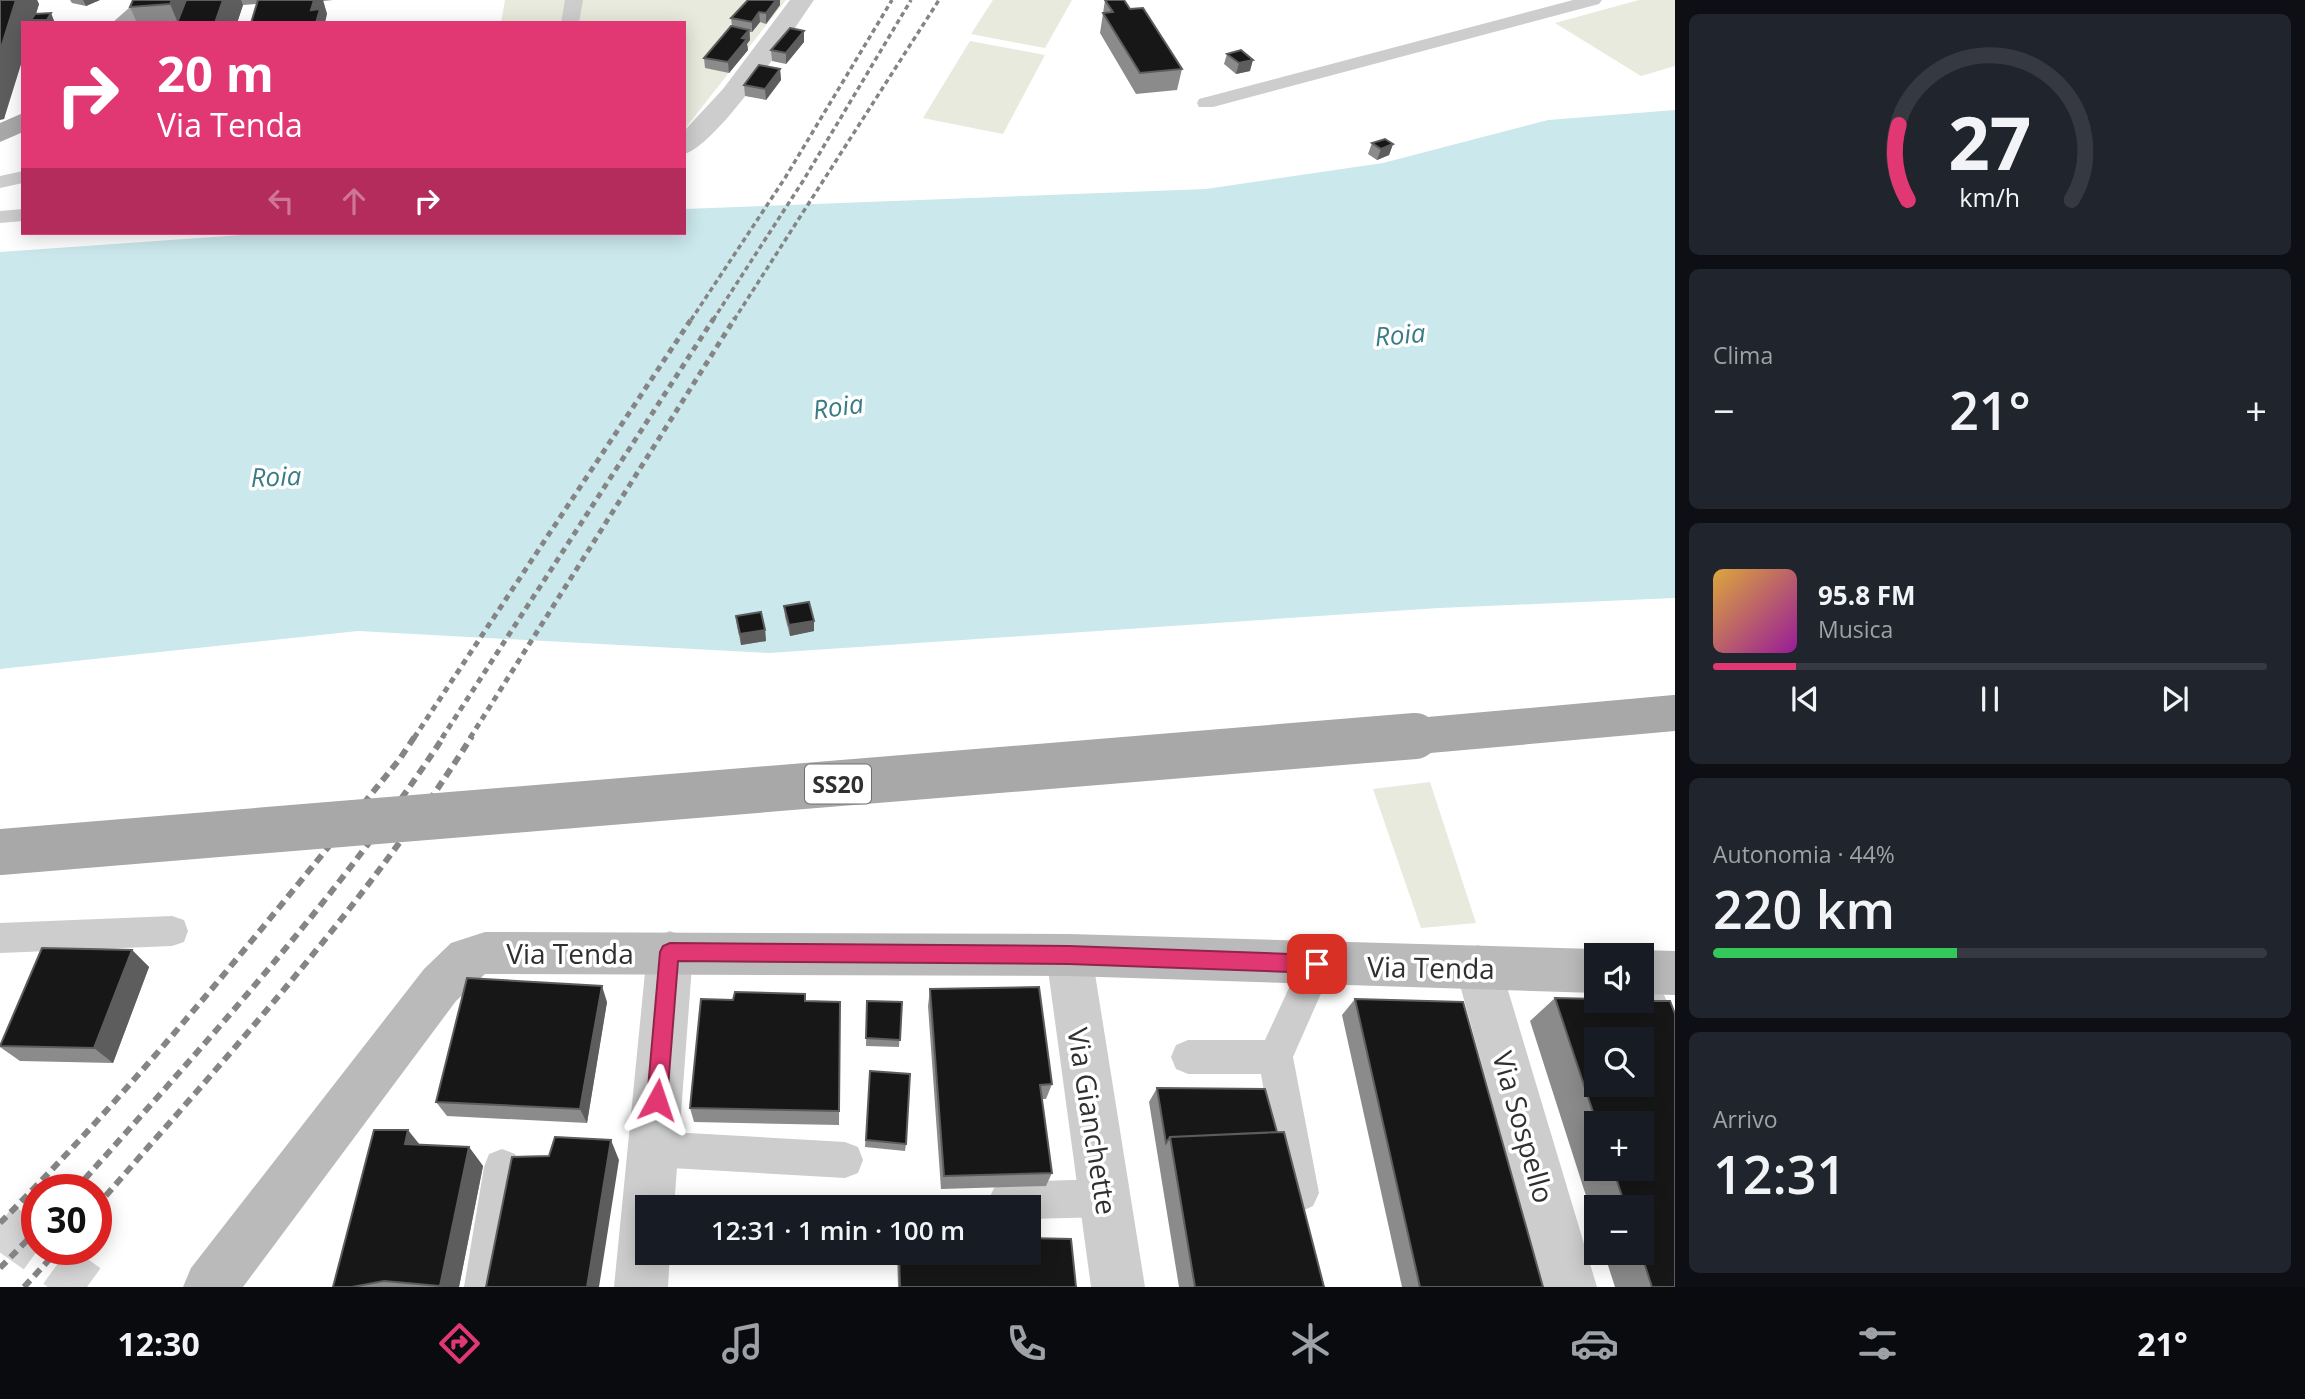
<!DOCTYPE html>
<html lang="it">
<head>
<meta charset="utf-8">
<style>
  :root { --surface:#171b24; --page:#20242c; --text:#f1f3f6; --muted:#9ea1a6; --line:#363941; --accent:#e13873 }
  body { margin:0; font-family:"Open Sans",sans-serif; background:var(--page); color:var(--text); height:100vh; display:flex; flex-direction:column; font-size:26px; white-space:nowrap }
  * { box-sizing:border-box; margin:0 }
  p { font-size:23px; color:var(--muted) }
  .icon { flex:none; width:38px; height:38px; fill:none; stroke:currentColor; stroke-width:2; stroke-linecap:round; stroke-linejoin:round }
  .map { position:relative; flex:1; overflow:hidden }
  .side { display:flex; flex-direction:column; gap:14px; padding:14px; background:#0d0f14; width:630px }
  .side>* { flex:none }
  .guide { position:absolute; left:21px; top:21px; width:665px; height:214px; border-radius:0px; box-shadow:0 4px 18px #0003; background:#e13873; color:#fff; overflow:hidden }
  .tools { position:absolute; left:1584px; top:943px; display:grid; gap:14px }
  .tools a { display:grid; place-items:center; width:70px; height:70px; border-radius:0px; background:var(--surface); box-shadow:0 4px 18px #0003; font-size:35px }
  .speed { position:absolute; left:21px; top:1174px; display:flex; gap:14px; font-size:35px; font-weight:700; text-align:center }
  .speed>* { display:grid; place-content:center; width:91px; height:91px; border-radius:50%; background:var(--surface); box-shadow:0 4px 18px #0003; line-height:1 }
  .speed .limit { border:10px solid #d22; background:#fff; color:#111 }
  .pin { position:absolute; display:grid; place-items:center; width:60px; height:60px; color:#fff; margin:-30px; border-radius:14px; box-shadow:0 4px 10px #0006 }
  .me { position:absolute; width:77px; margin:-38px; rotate:5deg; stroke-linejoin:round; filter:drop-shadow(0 0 5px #0008) }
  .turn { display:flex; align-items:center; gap:24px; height:147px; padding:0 21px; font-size:32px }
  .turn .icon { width:91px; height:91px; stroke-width:2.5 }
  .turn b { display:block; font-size:49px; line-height:60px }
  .lanes { display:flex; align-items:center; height:66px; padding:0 21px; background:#0003; justify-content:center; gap:35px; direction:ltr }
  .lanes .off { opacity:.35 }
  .big { font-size:52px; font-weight:600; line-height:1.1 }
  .side .tile { flex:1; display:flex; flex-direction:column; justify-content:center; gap:10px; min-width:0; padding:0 24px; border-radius:10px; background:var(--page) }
  .side .dial { align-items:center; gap:0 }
  .dial svg { height:182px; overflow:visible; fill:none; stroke:var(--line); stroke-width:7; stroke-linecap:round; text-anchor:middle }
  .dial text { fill:var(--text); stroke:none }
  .song { display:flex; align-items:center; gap:21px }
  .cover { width:84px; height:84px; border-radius:10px; background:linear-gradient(135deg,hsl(40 70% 55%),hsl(300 70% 35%)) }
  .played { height:7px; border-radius:4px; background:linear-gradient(90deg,var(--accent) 15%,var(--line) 15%) }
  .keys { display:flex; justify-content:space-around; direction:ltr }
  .heat { display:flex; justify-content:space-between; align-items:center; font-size:38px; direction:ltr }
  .charge { height:10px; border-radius:5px; background:linear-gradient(90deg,#34c759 44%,var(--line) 0) }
  .trip { position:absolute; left:635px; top:1195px; width:406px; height:70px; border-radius:0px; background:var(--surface); box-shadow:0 4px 18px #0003; font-weight:600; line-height:70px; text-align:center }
  .tabs { display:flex; height:112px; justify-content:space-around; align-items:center; background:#090b0e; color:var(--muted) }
  .tabs .icon { width:49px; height:49px }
  .tabs .selected { color:var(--accent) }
  .tabs b { font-size:32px; color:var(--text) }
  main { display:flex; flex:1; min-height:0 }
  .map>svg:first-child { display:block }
  .green { fill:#e7eadc }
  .water { fill:#cbe8ec }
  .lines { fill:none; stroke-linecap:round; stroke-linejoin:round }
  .secondary-tunnel { stroke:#d6d6d6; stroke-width:46; stroke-dasharray:46 24; stroke-linecap:butt }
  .lane { fill:#cdcdcd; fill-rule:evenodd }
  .street { fill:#cdcdcd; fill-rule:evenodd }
  .secondary { fill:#bababa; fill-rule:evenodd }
  .primary { fill:#a8a8a8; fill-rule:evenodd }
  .rail-far2 { stroke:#858585; stroke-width:3.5; stroke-dasharray:5 3.5; stroke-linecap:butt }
  .rail-far1 { stroke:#858585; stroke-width:5; stroke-dasharray:6 5; stroke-linecap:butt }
  .rail { stroke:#858585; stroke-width:6; stroke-dasharray:9 6; stroke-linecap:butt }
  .primary-bridge-far1 { stroke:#a8a8a8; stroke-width:36 }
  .primary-bridge { stroke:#a8a8a8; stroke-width:46 }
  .wall { fill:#8b8b8b; fill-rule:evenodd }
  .shaded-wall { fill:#5d5d5d }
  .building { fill:#171717; stroke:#5d5d5d; stroke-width:2; fill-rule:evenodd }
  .route { fill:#e13873; stroke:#92244b; stroke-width:2 }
  .labels { text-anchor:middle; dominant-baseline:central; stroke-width:7; stroke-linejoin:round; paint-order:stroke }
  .shield { fill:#fff; stroke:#6e6e6e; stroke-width:2 }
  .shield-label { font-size:23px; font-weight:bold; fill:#303030 }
  .water-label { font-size:26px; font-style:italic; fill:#3a7c84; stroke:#fff }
  .near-street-label { font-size:28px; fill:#303030; stroke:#fff }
</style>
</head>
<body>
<main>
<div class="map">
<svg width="1675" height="1287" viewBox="0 0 1675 1287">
  <rect width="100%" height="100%" fill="#fff"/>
  <!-- green -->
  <path class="green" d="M505,0H786L684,130V23H501Z
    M993,0H1072L1045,48L971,34Z
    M1639,0H1675V66L1641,76L1555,23Z
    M970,41L1045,55L1003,134L923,118Z
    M1430,782L1476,923L1421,928L1373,789Z"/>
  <!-- water -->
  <path class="water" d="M1675,110V598L1439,608L769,653L358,631L0,669V252L270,233H684V209L1206,189L1383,163L1548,120Z"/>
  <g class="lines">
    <!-- secondary-tunnel -->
    <path class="secondary-tunnel" d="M0,1224L87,1287"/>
    <!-- lane -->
    <path class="lane" d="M565,0H583L579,23H561Z
      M1573,0H1602L1599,4L1213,107H1199L1197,103L1199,99Z
      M23,171V183L0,188V176Z
      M23,209V221L0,223V211Z
      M172,916L184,920L188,931L184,942L172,946L0,953V923Z
      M1317,948L1329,953L1334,964L1293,1057L1319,1193L1313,1206L1300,1212L1287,1206L1281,1193L1261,1074H1188L1176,1069L1171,1057L1176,1045L1188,1040H1265L1305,953Z
      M1642,968L1654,973L1675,1019V1076L1663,1071L1632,1001H1642Z
      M653,1131L845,1142L858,1147L863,1160L858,1173L845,1178L653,1167L640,1162L635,1149L640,1136Z
      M502,1149L515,1154L520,1167L502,1287H464L484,1167L489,1154Z
      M1105,1179L1118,1185L1124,1198L1118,1211L1105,1217L1029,1219V1208H991L988,1201L994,1188L1007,1182Z"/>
    <!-- street -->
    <path class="street" d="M790,0H814C792,32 717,146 684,154V131L723,89Z
      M670,931L686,937L693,952L674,1208H648V1253H670L668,1287H614L647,952L654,937Z
      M1069,934L1085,940L1092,955L1145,1287H1091L1046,955L1053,940Z
      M1478,945L1494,952L1501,967L1597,1287H1543L1455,967L1462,952Z"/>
    <!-- secondary -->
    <path class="secondary" d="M485,932L1069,934L1596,949L1612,956H1596V993L1069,976L485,974L456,1001L243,1287H183L191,1268L424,969L451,943Z
      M1642,950L1675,951V995L1642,994V956H1629Z"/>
    <!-- primary -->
    <path class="primary" d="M138,0H164L139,23H112Z
      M23,113V132L0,142V123Z"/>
    <!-- rail-far2 -->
    <path class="rail-far2" d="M691,320L785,178L892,0
      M713,320L803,181L911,0
      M734,320L939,0"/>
    <!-- rail-far1 -->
    <path class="rail-far1" d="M414,738L692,318
      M442,738L714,318
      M470,738L735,318"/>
    <!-- rail -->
    <path class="rail" d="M75,1190C202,1047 339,897 444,736
      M96,1207C227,1056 365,906 472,736
      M0,1223C144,1079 270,918 399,760L415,736
      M0,1268L37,1230
      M24,1287L58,1250"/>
    <!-- primary-bridge-far1 -->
    <path class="primary-bridge-far1" d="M1395,738L1675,713"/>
    <!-- primary-bridge -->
    <path class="primary-bridge" d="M0,852L1415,736"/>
  </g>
  <!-- wall -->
  <path class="wall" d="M0,0H37L39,4L36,14L55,23H23L4,119Z
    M70,0H100L86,6L72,3Z
    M133,0H333L323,1L327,14L257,4L243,5L237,23H137L130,7Z
    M1105,0L1130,9L1182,69L1177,90L1136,94L1100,33Z
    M780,5L766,24L760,22L752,32H750V40L747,44L748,50L729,73L705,68L704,58L732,26L731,18Z
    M804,31V42L786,64L772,61L771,50Z
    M1227,54L1250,71L1236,74L1224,64Z
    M780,69L781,80L766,100L745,96L744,85Z
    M1372,143L1393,144L1389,155L1377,160L1368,154Z
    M784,606L814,621V631L790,636L785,617Z
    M736,616L765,630L766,641L741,645L737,626Z
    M132,950L149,967L113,1063L20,1061L0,1047V1044Z
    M930,989L1052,1084L1046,1099H1042L1052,1173L1046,1186L941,1189L928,1006Z
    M805,994L806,1001L840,1002L839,1125L694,1122L690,1108L733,1000Z
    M1555,998L1596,999V1001H1670L1675,1014V1287H1615L1604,1253H1642V1208H1596V1227L1530,1021ZM1596,1040H1642V1085H1596ZM1596,1124H1642V1169H1596Z
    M1355,999L1543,1287H1402L1342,1015Z
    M867,1001L902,1002L899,1047L866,1046Z
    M607,1002L587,1123L447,1116L436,1102Z
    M870,1071L906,1144L905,1151L865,1147Z
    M1157,1088L1277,1132L1324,1287H1179L1149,1102Z
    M420,1145L469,1147L483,1166L459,1287H333Z
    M897,1253H1029L1076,1287H898Z"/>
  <!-- shaded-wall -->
  <path class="shaded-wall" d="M16,0H37L39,4L34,20H31L32,23H23V58L4,119L0,120V51Z
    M83,0H100L86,6Z
    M172,0H189L178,23L170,4Z
    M223,0H241L243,5L237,23H215Z
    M307,0H323L327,14L325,23H315Z
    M776,0H780V5L766,24V13Z
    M759,12L760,22L752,32V22Z
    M51,13L55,23H48L47,20Z
    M749,30L750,40L747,44L748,50L729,73L728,62L742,38Z
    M804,31V42L786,64V53Z
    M1253,60L1250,71L1236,74L1239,63Z
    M780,69L781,80L766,100L765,89Z
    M1393,144L1389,155L1377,160L1381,149Z
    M814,621V631L790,636L789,625Z
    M765,630L766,641L741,645L740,634Z
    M132,950L149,967L113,1063L94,1048Z
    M602,986L607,1002L587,1123L580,1109Z
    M408,1130L424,1150L405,1144Z
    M611,1140L619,1160L599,1287H587Z
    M469,1147L483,1166L459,1287H442L440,1286Z"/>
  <!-- building -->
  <path class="building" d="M0,0H16L0,51Z
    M133,0H172L170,4L130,7Z
    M186,0H223L215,23H177Z
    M258,0H314L311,10L320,9L316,23H251Z
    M748,0H776L766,13L759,12L752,22L731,18Z
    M1105,0H1124L1130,9L1143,8L1182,69L1140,73L1103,13L1113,12Z
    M51,13L47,20H31L35,14Z
    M731,26L749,30L742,38L747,39L728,62L704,58Z
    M790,28L804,31L786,53L771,50Z
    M1241,50L1253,60L1239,63L1227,54Z
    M759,65L780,69L765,89L744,85Z
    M1385,139L1393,144L1381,149L1372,143Z
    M809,602L814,621L789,625L784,606Z
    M761,612L765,630L740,634L736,616Z
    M42,948L132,950L94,1048L0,1046Z
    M467,978L602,986L580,1109L436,1102Z
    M1039,987L1052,1084L1040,1085L1052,1173L944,1176L930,989Z
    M735,992L805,994V1001L840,1002L839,1111L690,1108L701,999L733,1000Z
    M1555,998L1596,999V1001H1670L1675,1014V1287H1652L1641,1253L1642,1208H1626L1613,1169H1642V1124H1597ZM1596,1040H1642V1085H1596Z
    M1355,999L1463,1002L1543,1287H1420Z
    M867,1001L902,1002L900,1040L866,1038Z
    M870,1071L910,1074L906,1144L866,1140Z
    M1157,1088L1265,1089L1277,1132L1170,1137L1166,1143Z
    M374,1130H408L405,1144L469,1147L440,1286L384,1281L352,1287H333Z
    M1284,1132L1324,1287H1195L1170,1137Z
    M555,1137L611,1140L587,1287H486L512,1157L549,1156Z
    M899,1206H1001V1208H899Z
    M1029,1238L1071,1239L1076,1287H900L899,1253H1029Z"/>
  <!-- route -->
  <path class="route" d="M670,943L1069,946L1317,955L1324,958L1327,964L1324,971L1317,973L1069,964L678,961L667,1100L664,1107L657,1110L650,1107L647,1100L660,952L663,946Z"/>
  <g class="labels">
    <!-- shield labels -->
    <rect class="shield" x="805" y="764.5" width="66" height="39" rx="5"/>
    <g class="shield-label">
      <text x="838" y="784">SS20</text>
    </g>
    <!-- water labels -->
    <g class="water-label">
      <text transform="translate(1400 334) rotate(-5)">Roia</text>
      <text transform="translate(838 406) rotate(-8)">Roia</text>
      <text transform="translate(276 476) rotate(-2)">Roia</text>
    </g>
    <!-- near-street labels -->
    <g class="near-street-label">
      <text x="570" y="953">Via Tenda</text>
      <text transform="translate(1431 967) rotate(1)">Via Tenda</text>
      <text transform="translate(1093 1121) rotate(81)">Via Gianchette</text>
      <text transform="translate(1524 1127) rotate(74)">Via Sospello</text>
    </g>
  </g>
</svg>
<div class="tools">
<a><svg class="icon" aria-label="sound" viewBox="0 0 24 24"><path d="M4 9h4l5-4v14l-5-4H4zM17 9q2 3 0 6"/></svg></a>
<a><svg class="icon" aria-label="search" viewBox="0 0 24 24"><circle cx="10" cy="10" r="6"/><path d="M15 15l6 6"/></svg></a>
<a>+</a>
<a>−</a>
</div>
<div class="speed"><div class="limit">30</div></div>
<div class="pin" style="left:1317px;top:964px;background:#d93025"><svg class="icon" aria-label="arrive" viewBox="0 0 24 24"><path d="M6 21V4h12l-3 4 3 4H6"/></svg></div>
<svg class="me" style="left:657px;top:1100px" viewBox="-20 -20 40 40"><path d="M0-17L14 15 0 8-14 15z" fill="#e13873" stroke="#fff" stroke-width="4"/></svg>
<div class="trip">12:31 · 1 min · 100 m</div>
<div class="guide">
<div class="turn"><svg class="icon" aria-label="right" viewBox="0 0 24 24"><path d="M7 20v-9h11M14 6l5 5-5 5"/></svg><div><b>20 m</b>Via Tenda</div></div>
<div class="lanes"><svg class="icon off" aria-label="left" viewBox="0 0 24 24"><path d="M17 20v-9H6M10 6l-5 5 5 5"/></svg><svg class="icon off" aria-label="ahead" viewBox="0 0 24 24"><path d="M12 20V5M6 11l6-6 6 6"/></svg><svg class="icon" aria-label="right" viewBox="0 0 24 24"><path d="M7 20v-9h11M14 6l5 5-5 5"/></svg></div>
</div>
</div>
<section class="side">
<div class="tile dial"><svg viewBox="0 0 100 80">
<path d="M14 69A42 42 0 1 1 86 69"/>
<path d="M14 69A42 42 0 0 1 10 36" stroke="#e13873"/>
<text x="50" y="56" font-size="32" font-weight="700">27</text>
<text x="50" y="72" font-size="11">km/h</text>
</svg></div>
<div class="tile"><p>Clima</p>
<div class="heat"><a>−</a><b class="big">21°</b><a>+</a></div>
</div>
<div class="tile">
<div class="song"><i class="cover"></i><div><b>95.8 FM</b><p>Musica</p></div></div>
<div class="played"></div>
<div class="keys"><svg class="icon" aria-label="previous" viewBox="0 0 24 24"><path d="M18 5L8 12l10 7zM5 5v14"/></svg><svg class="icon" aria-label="pause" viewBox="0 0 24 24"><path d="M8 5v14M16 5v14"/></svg><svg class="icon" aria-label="next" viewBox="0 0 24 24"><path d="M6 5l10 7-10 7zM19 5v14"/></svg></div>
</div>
<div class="tile"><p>Autonomia · 44%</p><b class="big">220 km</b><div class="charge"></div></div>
<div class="tile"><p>Arrivo</p><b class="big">12:31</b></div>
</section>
</main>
<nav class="tabs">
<b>12:30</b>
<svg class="icon selected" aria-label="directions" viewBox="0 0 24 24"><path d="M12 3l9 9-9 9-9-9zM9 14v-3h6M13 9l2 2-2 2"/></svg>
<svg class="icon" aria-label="music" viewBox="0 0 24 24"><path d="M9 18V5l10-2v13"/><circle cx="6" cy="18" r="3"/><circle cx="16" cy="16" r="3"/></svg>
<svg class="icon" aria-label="phone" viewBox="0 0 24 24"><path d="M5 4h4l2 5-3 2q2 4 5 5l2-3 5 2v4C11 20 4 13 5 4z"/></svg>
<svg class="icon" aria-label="climate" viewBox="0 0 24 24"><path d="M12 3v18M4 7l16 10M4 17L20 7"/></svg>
<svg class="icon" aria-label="car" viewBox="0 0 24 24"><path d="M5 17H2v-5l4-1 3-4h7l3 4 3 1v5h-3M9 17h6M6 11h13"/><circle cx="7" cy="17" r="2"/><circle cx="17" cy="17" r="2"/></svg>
<svg class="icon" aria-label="filters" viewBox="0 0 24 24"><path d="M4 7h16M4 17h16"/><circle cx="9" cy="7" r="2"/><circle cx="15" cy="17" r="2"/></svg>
<b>21°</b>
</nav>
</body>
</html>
